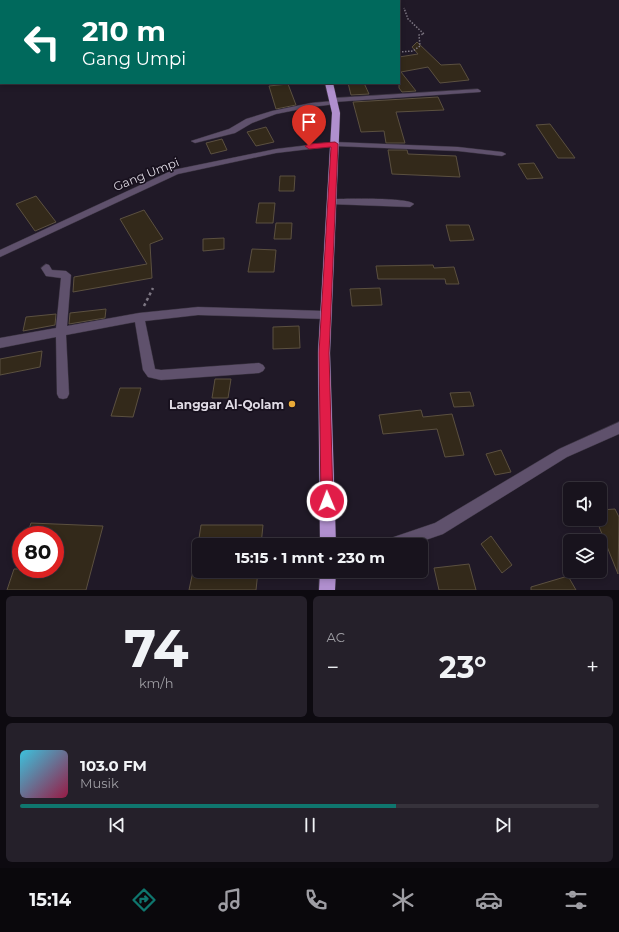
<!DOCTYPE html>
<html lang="id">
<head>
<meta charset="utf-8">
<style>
  :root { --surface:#18131d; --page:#25202a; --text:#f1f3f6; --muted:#9f9ea4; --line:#36323b; --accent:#0f766e }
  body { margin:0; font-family:Montserrat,sans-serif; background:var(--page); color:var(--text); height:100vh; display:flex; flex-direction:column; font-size:15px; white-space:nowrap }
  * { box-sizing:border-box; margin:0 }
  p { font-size:13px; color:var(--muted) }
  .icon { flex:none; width:22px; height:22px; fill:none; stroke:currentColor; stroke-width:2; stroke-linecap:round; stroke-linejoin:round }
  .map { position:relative; height:590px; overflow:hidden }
  .sheet { display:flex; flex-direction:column; gap:6px; padding:6px; background:#0d0a10; flex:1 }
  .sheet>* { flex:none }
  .banner { position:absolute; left:0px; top:0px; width:400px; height:84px; box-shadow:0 2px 6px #0003,0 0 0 1px var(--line); background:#00695c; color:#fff; overflow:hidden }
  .tools { position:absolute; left:563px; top:482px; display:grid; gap:8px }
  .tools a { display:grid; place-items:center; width:44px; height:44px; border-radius:6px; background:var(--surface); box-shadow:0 2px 6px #0003,0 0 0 1px var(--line); font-size:20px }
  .speed { position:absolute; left:12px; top:526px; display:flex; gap:8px; font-size:20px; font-weight:700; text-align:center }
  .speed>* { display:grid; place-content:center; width:52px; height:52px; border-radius:50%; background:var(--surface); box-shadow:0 2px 6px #0003,0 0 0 1px var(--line); line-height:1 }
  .speed .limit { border:6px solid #d22; background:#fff; color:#111 }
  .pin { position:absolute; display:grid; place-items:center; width:34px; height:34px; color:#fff; margin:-41px -17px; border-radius:50% 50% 50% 0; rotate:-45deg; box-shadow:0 0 4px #0007 }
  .pin .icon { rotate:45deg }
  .me { position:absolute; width:44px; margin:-22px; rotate:359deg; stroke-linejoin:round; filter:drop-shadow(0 0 3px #0008) }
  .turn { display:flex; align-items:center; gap:14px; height:84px; padding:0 16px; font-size:18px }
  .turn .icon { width:52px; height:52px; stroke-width:2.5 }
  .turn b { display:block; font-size:28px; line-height:34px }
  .big { font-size:30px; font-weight:700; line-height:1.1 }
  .sheet .tile { flex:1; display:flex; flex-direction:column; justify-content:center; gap:6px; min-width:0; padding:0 14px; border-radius:6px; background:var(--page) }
  .sheet .dial { align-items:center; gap:0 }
  .dial b { font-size:52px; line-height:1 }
  .song { display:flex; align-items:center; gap:12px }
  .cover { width:48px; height:48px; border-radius:6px; background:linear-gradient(135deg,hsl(190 70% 55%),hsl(340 70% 35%)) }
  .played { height:4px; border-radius:2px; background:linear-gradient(90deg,var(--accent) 65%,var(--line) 65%) }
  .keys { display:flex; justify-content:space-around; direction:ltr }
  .heat { display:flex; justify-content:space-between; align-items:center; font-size:22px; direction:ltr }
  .sheet .tiles { flex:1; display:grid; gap:6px; grid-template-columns:1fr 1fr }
  .tile:last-child { grid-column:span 2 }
  .trip { position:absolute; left:192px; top:538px; width:236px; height:40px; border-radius:6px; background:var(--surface); box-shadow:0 2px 6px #0003,0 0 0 1px var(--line); font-weight:700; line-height:40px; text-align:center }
  .tab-bar { display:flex; height:64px; justify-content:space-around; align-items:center; background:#0a080c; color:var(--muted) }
  .tab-bar .icon { width:28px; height:28px }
  .tab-bar .selected { color:var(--accent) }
  .tab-bar b { font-size:18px; color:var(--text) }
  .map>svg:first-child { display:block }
  .building { fill:#33291a; stroke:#5b5040 }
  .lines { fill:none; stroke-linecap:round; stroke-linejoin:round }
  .service-casing { stroke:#3b3441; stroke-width:1 }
  .minor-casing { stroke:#3b3441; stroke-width:1 }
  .tertiary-casing { stroke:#3b3441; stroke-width:1 }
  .trunk-casing { stroke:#3b3441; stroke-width:1 }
  .path-far1 { stroke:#7d7783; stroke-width:1.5; stroke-dasharray:1.5 1.5; stroke-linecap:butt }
  .path { stroke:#7d7783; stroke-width:2.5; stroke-dasharray:3 3; stroke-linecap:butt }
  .service { fill:#5f516c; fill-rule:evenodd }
  .minor { fill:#5f516c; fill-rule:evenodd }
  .tertiary { fill:#5f516c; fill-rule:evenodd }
  .trunk { fill:#b08fce; fill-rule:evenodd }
  .route { fill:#e11d48; stroke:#92132f }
  .poi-dot { fill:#eaaa38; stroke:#17101d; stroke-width:1.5 }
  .labels { text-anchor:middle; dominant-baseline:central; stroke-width:3.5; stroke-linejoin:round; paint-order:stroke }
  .street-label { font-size:12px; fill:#dfdae4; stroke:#17101d }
  .poi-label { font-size:12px; font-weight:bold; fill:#dfdae4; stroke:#17101d; text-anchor:end }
</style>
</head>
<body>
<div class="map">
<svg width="619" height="590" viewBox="0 0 619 590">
  <rect width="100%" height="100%" fill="#201927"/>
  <!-- building -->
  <path class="building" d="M417,42L441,65L460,64L469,80L440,83L428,67L401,72L416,91L402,92L399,88V57L418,54L412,47Z
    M348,83H364L369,94L351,95Z
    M288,84L296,105L276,109L269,86Z
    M438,97L444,110L396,112L405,143H386L384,131L361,132L353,102Z
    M550,124L575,158H558L536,125Z
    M266,127L274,142L256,146L247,132Z
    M222,139L227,150L211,154L206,143Z
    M388,150H407L408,154L456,156L460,177L392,174Z
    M534,163L543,178L527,179L518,164Z
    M280,176H295L294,191H279Z
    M36,196L56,222L35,231L16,204Z
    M259,203H275L273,223H256Z
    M144,210L163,239L150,244L152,278L73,292L74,277L147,264L120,219Z
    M276,223H292L291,239H274Z
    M446,225H469L474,240L450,241Z
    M224,238V249L203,251V239Z
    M252,249L276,250L274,272H248Z
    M433,265L434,268L454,267L459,284H446L445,279H378L376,266Z
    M380,288L382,305L352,306L350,289Z
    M106,309L105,318L69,324L70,313Z
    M56,314L55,325L23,331L26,317Z
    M299,326L300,348L273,349V327Z
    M42,351L40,367L0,375V359Z
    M215,379H231L228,398H212Z
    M120,388H141L133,417L111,416Z
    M470,392L474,406L454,407L450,393Z
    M421,410L423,417L452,414L464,455L445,457L437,429L383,434L379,415Z
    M501,450L511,472L495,475L486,454Z
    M615,509L619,517L618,574L596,519H600V510Z
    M31,523L103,526L86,590H7L14,569H55V535H27Z
    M201,525H263L261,545H198Z
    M491,536L512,565L502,573L481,544Z
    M469,564L476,590H439L434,568Z
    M193,571H258L256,590H189Z
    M568,576L576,590H531V587Z"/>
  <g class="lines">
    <!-- service casing -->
    <g class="service-casing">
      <path id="service" d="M478,89L481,91L480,92L334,102L331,100L334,98Z"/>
    </g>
    <!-- minor casing -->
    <g class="minor-casing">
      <path id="minor" d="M102,0H109L101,1Z
        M113,0H120L112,1Z
        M334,101L337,103L336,104L311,107L276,114L252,123L235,133L195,143L191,141L229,129L246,119L272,111L311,103Z
        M335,142L458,147L502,152L506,154L502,156L458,151L335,146L276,153L178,174L0,257V250L173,170L276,149Z
        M332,199C345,199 407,197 414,204L410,207L329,204L328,202Z
        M46,264L49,265L52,270L66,271L71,275L67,326L139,313L198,307L325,311L329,312L330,315L329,318L325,319L198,315L145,321L155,369L161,370L259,363L263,365L265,368L263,371L259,373L161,380L148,377L143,370L135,322L66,335L69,394L67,398L63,399L59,398L57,394L56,337L0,348V338L56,328L61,278L46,276L41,268Z
        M619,422V434L567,457L443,534L411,545H383L385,540L435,523L559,449Z"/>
    </g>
    <!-- tertiary casing -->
    <g class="tertiary-casing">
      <path id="tertiary" d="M233,0H242L232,1Z
        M262,0H270L261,1Z"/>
    </g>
    <!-- trunk casing -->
    <g class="trunk-casing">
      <path id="trunk" d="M67,0H77L78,1H68Z
        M325,83H333L340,113L330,353L336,545H320L318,353L332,113Z
        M320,571H336L335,590H319Z"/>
    </g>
    <!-- path-far1 -->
    <path class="path-far1" d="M399,52L413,51L420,46L419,35L424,34L408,19L404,8"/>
    <!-- path -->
    <path class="path" d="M144,306L153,288"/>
    <!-- service -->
    <use href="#service" class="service"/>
    <!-- minor -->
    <use href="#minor" class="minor"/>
    <!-- tertiary -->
    <use href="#tertiary" class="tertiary"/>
    <!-- trunk -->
    <use href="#trunk" class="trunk"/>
  </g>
  <!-- route -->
  <path class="route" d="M335,142L338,144L329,353L333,501L331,505L327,507L323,505L321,501L319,353L331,147L309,149L305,146L309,144Z"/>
  <!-- markers -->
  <circle class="poi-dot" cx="292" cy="404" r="4"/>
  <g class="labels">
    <!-- street labels -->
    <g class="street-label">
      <text transform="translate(146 174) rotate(-22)">Gang Umpi</text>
    </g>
    <!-- poi labels -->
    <g class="poi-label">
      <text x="284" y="404">Langgar Al-Qolam</text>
    </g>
  </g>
</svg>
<div class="tools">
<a><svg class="icon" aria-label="sound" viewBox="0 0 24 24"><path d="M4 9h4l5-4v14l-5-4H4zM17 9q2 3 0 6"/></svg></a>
<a><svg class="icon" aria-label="layers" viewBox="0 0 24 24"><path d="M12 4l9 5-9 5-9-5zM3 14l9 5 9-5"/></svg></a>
</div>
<div class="speed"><div class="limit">80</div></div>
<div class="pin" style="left:309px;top:146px;background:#d93025"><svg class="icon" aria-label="arrive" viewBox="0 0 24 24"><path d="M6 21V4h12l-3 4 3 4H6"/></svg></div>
<svg class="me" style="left:327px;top:501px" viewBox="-20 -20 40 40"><circle r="17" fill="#e11d48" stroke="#fff" stroke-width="3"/><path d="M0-11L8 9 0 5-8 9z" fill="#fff"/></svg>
<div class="trip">15:15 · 1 mnt · 230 m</div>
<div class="banner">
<div class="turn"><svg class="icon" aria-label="left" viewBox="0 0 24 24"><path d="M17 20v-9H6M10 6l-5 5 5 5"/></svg><div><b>210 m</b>Gang Umpi</div></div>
</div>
</div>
<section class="sheet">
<div class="tiles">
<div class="tile dial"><b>74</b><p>km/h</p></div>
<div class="tile"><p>AC</p>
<div class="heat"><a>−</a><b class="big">23°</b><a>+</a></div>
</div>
<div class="tile">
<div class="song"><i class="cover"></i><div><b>103.0 FM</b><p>Musik</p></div></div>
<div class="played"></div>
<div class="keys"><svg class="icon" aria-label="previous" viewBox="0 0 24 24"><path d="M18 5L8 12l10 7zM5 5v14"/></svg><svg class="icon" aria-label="pause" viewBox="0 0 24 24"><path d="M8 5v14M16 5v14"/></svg><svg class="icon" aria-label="next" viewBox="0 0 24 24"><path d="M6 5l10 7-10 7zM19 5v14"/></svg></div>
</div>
</div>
</section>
<nav class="tab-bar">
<b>15:14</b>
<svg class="icon selected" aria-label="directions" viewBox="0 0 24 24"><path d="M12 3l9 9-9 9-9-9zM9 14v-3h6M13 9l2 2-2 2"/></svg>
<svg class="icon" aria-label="music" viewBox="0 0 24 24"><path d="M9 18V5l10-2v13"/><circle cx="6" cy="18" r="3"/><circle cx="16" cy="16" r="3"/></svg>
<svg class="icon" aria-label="phone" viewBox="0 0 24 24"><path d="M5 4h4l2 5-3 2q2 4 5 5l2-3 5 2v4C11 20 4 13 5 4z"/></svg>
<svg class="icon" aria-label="climate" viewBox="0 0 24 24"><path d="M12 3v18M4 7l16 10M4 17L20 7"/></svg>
<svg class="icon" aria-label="car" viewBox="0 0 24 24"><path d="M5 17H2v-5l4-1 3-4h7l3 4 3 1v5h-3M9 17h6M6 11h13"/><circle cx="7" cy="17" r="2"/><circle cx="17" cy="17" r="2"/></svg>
<svg class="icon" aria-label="filters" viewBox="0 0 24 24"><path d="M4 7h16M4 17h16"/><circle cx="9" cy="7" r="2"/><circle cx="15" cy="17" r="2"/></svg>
</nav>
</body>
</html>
